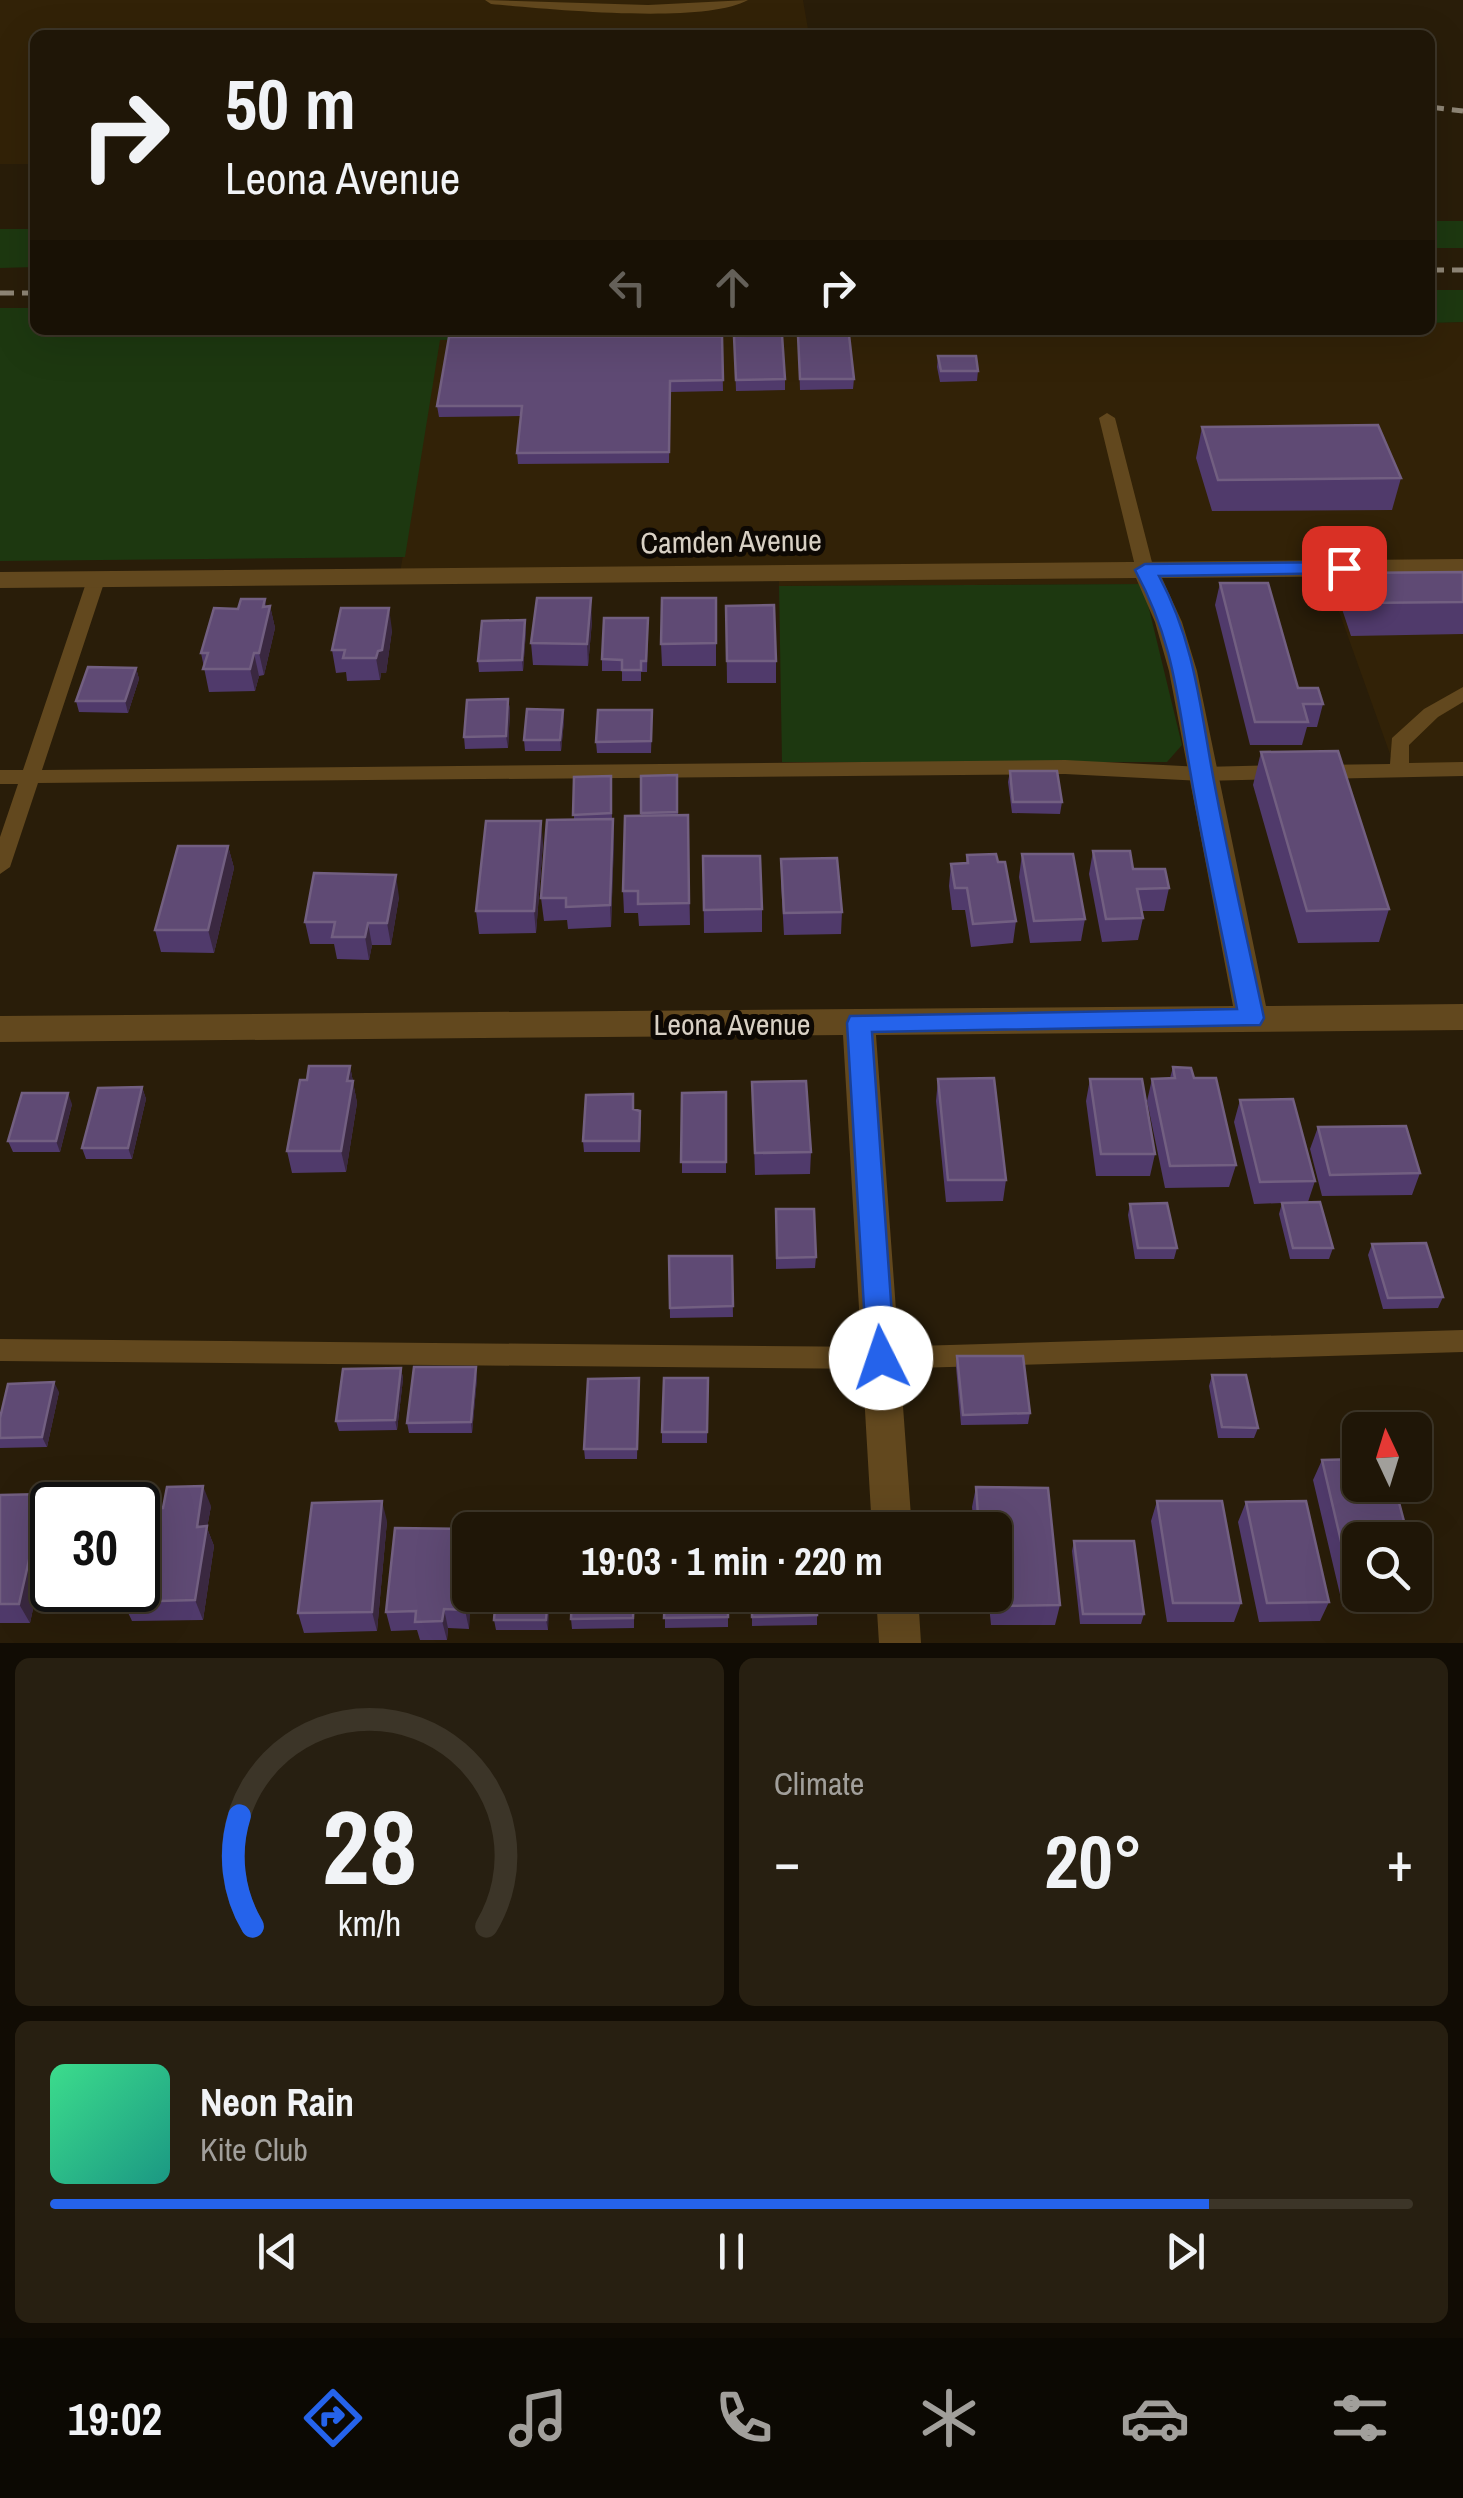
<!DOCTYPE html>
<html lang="en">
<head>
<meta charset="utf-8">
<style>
  :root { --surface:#1f1607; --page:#271f11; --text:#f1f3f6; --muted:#a19f9b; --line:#3c3528; --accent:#2563eb }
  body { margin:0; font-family:"Archivo Narrow",sans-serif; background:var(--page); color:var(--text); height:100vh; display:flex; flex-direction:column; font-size:38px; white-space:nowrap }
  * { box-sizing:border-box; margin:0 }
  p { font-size:32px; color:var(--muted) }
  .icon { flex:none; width:55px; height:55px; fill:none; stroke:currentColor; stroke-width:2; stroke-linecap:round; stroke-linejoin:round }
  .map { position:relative; height:1643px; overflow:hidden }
  .panel { display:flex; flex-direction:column; gap:15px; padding:15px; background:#110c04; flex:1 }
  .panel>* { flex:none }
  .banner { position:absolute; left:30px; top:30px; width:1405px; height:305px; border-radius:15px; box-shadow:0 10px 40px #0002,0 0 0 2px var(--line); background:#1f1607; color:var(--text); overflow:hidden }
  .needle { width:65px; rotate:356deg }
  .fabs { position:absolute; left:1342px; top:1412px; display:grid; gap:20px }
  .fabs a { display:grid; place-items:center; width:90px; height:90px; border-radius:15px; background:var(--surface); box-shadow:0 10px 40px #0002,0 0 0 2px var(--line); font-size:50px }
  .speed { position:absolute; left:30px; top:1482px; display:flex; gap:20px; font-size:50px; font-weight:700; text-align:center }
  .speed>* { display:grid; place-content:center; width:130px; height:130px; border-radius:50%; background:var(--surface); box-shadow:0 10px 40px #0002,0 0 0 2px var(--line); line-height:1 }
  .speed .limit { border:5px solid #111; border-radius:15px; background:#fff; color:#111 }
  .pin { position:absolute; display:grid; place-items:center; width:85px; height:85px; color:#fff; margin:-42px; border-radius:20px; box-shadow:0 5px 15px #0006 }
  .me { position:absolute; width:110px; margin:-55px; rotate:356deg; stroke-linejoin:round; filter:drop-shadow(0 0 8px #0008) }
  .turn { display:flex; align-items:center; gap:35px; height:210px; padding:0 30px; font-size:45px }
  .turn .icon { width:130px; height:130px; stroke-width:2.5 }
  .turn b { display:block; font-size:70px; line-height:85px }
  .lanes { display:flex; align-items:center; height:95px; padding:0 30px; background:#0003; justify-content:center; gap:50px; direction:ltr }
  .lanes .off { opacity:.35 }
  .big { font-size:75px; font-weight:800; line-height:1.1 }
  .panel .widget { flex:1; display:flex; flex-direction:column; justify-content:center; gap:15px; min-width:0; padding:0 35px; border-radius:15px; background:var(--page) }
  .panel .dial { align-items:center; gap:0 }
  .dial svg { height:260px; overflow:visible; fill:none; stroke:var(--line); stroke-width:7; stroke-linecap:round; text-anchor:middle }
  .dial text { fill:var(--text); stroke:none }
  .song { display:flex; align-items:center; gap:30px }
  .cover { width:120px; height:120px; border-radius:15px; background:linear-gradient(135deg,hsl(150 70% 55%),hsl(170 70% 35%)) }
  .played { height:10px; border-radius:5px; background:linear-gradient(90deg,var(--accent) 85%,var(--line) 85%) }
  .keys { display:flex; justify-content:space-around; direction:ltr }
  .heat { display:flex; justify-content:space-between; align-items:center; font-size:55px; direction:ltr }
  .panel .tiles { flex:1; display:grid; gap:15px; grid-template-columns:1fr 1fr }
  .widget:last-child { grid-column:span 2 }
  .trip { position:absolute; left:452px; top:1512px; width:560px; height:100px; border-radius:15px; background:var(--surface); box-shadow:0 10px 40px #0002,0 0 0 2px var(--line); font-weight:800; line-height:100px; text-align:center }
  .tabs { display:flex; height:160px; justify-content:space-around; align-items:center; background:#0c0903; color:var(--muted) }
  .tabs .icon { width:70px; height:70px }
  .tabs .on { color:var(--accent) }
  .tabs b { font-size:45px; color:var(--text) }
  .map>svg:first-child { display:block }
  .built { fill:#322207 }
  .green { fill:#1d3810 }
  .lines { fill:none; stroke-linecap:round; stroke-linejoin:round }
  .service { fill:#62481e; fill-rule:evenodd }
  .minor { fill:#62481e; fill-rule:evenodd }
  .rail { stroke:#8f8676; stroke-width:5; stroke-dasharray:14 8; stroke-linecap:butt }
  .wall { fill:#503a6b }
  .shaded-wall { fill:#3a2840 }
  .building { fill:#5f4a74; stroke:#725f81; stroke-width:2.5 }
  .route { fill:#2563eb; stroke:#184099; stroke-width:2.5 }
  .labels { text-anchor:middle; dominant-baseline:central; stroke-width:10; stroke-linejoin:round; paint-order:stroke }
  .street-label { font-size:30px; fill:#d8d0c4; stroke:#0d0803 }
</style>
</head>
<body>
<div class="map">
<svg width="1463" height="1643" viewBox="0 0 1463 1643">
  <rect width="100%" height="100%" fill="#291d09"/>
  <!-- built -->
  <path class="built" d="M0,0H803L809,35H35V164H0Z
    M1463,322V768H1395L1322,564L1139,565L1143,584L779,586V570L400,573L439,340L1028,330H1430V323Z"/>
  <!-- green -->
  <path class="green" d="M1430,221H1463V248H1430Z
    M0,229H35V267L0,268Z
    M1430,290H1463V322L1430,323Z
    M0,308H35V330H1028L440,340L405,557L0,561Z
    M1143,584L1182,745L1167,762H782L779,586Z"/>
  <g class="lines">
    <!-- service -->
    <path class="service" d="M485,0L648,5L748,0C704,25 546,9 491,4Z
      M1107,413L1115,418L1154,570L1145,575L1136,570L1099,418Z
      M96,574L105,580L42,770L1065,760L1202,767L1283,765L1293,772L1283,779L1202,781L1065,774L38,783L10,867L0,874V837L18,784H0V770H23L87,580Z
      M1463,687V702L1438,717L1409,745V763L1463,762V776L1317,779L1307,772L1317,765L1390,764L1392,738L1424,709Z
      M1463,1330V1352L881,1369L0,1361V1339L881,1347Z"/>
    <!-- minor -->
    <path class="minor" d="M1463,559V575L1162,578L1182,622L1197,671L1266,1006L1463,1004V1030L876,1035L912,1530H872L843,1035L0,1042V1016L1233,1006L1169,671L1155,622L1136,578L0,588V572Z
      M876,1595H918L921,1643H879Z"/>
    <!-- rail -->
    <path class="rail" d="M1430,107L1463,111
      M1430,270H1463
      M0,293H35"/>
  </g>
  <!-- wall -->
  <path class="wall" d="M798,335L854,379L853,389L800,390Z
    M722,336L723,391L670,392L669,463L518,464L517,453L521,416L439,417L437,406Z
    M734,336L785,379V390L736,391Z
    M938,356L978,371L977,381L940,382L937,367Z
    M1202,427L1401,478L1392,510L1212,511L1196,458Z
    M1463,572V634L1351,636L1341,606L1350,573Z
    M1220,583L1298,688L1323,704L1317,727H1307L1302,745H1250L1215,605Z
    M716,598V666H662L661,644Z
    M270,606L275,628L264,675L259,676L255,691L209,692L201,653L238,609Z
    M726,606L776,661V683H727Z
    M592,621L588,666L533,665L531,643Z
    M648,629L647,672H641V681H622V671H602V659Z
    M392,630L386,673H381L380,680L347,681L346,672L336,673L332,650Z
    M526,631L523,671L479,672L478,661Z
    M136,668L139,679L128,713L79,712L76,701Z
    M508,699L510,710L508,748L465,749L464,737Z
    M563,710L564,721L561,751H525L524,740Z
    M652,721L651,753H597L596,742Z
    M1261,752L1389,909L1379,942L1298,943L1253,785Z
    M1010,771L1062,802L1060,814L1012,813L1008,782Z
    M677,775L678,816L688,815L690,925L639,926L638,913H624L623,891L641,816V776Z
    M611,776L612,819H613L614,841L611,927L568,929L567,920L544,921L541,898L574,819V777Z
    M543,843L536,933L479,934L476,911Z
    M228,846L234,868L214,953L161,952L155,930Z
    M1093,851L1169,888L1164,911H1141L1143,918L1138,940L1102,942L1089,874Z
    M1022,854L1085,919L1081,941L1030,943L1019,877Z
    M967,855L1016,921L1013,943L971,947L965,910H952L949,886L951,864L966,863Z
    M703,856L762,909V932L704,933Z
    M781,859L842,912L841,934L784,935L781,882Z
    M399,897L391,945H372L369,960L337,959L334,944H310L305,922Z
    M350,1066L357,1103L346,1172L292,1173L287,1151L307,1080Z
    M1173,1067L1194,1078L1236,1165L1229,1187L1165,1188L1147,1101L1152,1079L1170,1078Z
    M938,1079L1006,1180L1003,1201L946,1202L936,1101Z
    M1090,1079L1155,1154L1150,1176H1096L1086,1101Z
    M752,1082L811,1152L810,1174L755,1175Z
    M142,1087L146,1099L132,1159H86L82,1148Z
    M726,1092V1173H682V1093Z
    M1240,1100L1315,1181L1308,1202L1333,1248L1329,1259H1290L1279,1214L1282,1203L1254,1204L1234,1122Z
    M72,1104L60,1152H13L8,1141Z
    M634,1109L641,1122L640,1152H584L583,1141Z
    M1318,1127L1420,1173L1412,1195L1322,1196L1310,1149Z
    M1130,1204L1177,1248L1174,1259H1135L1128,1215Z
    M776,1209L816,1257L815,1268L776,1269Z
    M1372,1244L1443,1297L1438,1308L1383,1309L1368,1255Z
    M669,1256H732L733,1317L670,1318Z
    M957,1356L1030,1413L1028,1424L961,1425L956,1367Z
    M401,1368L403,1379L397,1430L339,1431L336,1421Z
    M1212,1375L1258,1428L1254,1438H1218L1209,1386Z
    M477,1378L472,1433H409L407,1423Z
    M639,1378L637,1459H585L584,1449Z
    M708,1378L707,1443H662V1432Z
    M59,1392L47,1447L0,1448V1418Z
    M1322,1460L1360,1540V1595H1415V1564L1421,1587L1411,1606L1343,1607L1313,1480Z
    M976,1487L1060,1605L1055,1625H991L988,1595H995V1530H974L972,1507Z
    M44,1494L52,1511V1520L30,1623H0V1495Z
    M1157,1501L1241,1603L1234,1622H1167L1151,1521Z
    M1246,1502L1329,1602L1320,1621L1259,1622L1238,1522Z
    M211,1506L207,1528L214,1546L203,1620L132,1621L123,1602Z
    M387,1521L377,1631L304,1633L298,1613Z
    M472,1530L469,1629L448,1628L447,1640H420L417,1630L391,1631L386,1612Z
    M1074,1541L1144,1614L1141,1624H1080L1072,1551Z
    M496,1595H549L548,1630H496L494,1620Z
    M634,1595V1628L572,1629L571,1619Z
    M665,1595H728V1627L665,1628Z
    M752,1595L817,1615V1625L752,1626Z"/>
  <!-- shaded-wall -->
  <path class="shaded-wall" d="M591,598L592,621L588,666L587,644Z
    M265,599L268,615L270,606L275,628L264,675L259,653Z
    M389,608L392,630L386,673H381L380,680L376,658Z
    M525,620L526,631L523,671L522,660Z
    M254,653L259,676L255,691L250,669Z
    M136,668L139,679L128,713L125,701Z
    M508,699L510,710L508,748L506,736Z
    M563,710L564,721L561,751L560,740Z
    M613,819L614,841L611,927L610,905Z
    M541,821L543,843L536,933L534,911Z
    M228,846L234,868L214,953L208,930Z
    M396,875L399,897L391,945L387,923Z
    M368,923L372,945L369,960L365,937Z
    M350,1066L357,1103L346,1172L341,1151Z
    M142,1087L146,1099L132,1159L128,1148Z
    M68,1093L72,1104L60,1152L56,1141Z
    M476,1367L477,1378L472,1433L471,1422Z
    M401,1368L403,1379L397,1430L395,1420Z
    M54,1382L59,1392L47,1447L42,1437Z
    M203,1486L211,1506L207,1528L214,1546L203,1620L195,1600L197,1527Z
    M44,1494L52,1511V1520L30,1623L19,1604Z
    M382,1501L387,1521L377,1631L372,1612Z
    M470,1545V1595H471L469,1629L465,1610Z
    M548,1595H549L548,1630L546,1620Z
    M444,1609L448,1628L447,1640L442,1621Z"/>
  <!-- building -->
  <path class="building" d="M782,335L785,379L736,380L734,336Z
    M798,335H849L854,379H800Z
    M722,336L723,380L670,381L669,452L517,453L522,406H437L449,337Z
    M938,356H976L978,371H941Z
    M1378,425L1401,478L1218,480L1202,427Z
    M1463,572V602L1360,603L1350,573Z
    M1220,583H1268L1298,688H1318L1323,704H1303L1308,722H1255Z
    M537,598H591L587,644L531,643Z
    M662,598H716V643L661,644Z
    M241,599H265L263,607L270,606L259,653H254L250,669H203L208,653H201L214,608L238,609Z
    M774,605L776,661H727L726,606Z
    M341,608H389L382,650L378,651L376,658H343L345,650H332Z
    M604,618H648L646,661H641V670H622V660L602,659Z
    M525,620L522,660L478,661L482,621Z
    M88,667L136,668L125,701H76Z
    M508,699L506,736L464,737L467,700Z
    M527,709L563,710L560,740H524Z
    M598,710H652L651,741L596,742Z
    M1338,751L1389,909L1307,911L1261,752Z
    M1010,771H1057L1062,802H1013Z
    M677,775V812L641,813V776Z
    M611,776V813L573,815L574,777Z
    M688,815L689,903L638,904V891H623L625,816Z
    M613,819L610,905L566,907V898H541L547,820Z
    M486,821H541L534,911H476Z
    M178,846H228L208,930H155Z
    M1093,851H1130L1133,869H1165L1169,888L1137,889L1143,918L1106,919Z
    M996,854L998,862H1005L1016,921L973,924L967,888H955L951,864L968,863L967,855Z
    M1022,854H1073L1085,919L1034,921Z
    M703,856H760L762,909L704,910Z
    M837,858L842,912L784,913L781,859Z
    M314,873L396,875L387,923H368L365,937H332L335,922H305Z
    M309,1066H350L347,1081H353L341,1151H287L300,1080H307Z
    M1173,1067L1191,1068L1194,1078H1216L1236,1165L1170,1166L1152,1079L1175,1078Z
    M994,1078L1006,1180H948L938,1079Z
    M1090,1079H1142L1155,1154H1101Z
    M806,1081L811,1152L755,1153L752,1082Z
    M142,1087L128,1148H82L98,1088Z
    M726,1092V1162H681L682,1093Z
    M22,1093H68L56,1141H8Z
    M633,1094V1109L640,1111L639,1141H583L586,1095Z
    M1293,1099L1315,1181L1260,1182L1240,1100Z
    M1406,1126L1420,1173L1330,1175L1318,1127Z
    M1320,1202L1333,1248H1293L1282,1203Z
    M1167,1203L1177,1248H1138L1130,1204Z
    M776,1209H814L816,1257L777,1258Z
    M1426,1243L1443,1297L1388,1298L1372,1244Z
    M669,1256H732L733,1306L670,1308Z
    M957,1356H1023L1030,1413L963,1415Z
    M414,1367H476L471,1422L407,1423Z
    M401,1368L395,1420L336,1421L343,1369Z
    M1212,1375H1246L1258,1428L1222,1427Z
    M639,1378L637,1449H584L588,1379Z
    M664,1378H708L707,1432H662Z
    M54,1382L42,1437L0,1438V1418L8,1384Z
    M1360,1459V1485H1380L1384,1496L1397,1495L1409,1540H1360V1588H1352L1322,1460Z
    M203,1486L197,1527L207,1526L195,1600L123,1602L125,1590H138V1523L140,1508H163L167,1487Z
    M976,1487L1048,1488L1060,1605L995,1606V1530H979Z
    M44,1494L19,1604H0V1495Z
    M382,1501L372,1612L298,1613L312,1503Z
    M1157,1501H1222L1241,1603H1173Z
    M1306,1501L1329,1602L1267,1603L1246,1502Z
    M395,1528L471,1529L465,1610L444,1609L442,1621L415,1622L416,1611L386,1612Z
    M1074,1541H1134L1144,1614H1083Z
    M1415,1564L1421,1587H1415Z
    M496,1595H548L546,1620H494Z
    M572,1595H634L633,1618L571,1619Z
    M665,1595H728V1617L664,1618Z
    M752,1595H817V1615L752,1617Z"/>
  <!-- route -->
  <path class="route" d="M1344,562L1351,564V573L1159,576C1194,641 1200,705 1213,776C1228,857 1247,938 1264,1018L1260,1025L872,1032L895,1358L891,1367L881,1370L871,1367L867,1358L847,1023L850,1016L1237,1009C1222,931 1204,854 1191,776C1177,697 1174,642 1135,570L1145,564Z"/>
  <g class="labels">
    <!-- street labels -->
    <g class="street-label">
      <text transform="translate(731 541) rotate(-1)">Camden Avenue</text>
      <text x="732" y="1024">Leona Avenue</text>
    </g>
  </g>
</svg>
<div class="fabs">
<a><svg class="needle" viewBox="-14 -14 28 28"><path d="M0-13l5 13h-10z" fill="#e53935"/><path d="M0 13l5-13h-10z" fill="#a19f9b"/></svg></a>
<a><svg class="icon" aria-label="search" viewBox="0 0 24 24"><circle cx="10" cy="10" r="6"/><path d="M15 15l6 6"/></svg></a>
</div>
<div class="speed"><div class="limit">30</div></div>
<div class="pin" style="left:1344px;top:568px;background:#d93025"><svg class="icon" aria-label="arrive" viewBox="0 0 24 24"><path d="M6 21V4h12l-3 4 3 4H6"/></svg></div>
<svg class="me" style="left:881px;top:1358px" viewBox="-20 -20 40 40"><circle r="19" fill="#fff"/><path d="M0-13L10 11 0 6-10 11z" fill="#2563eb"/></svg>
<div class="trip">19:03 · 1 min · 220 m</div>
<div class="banner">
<div class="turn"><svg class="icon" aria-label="right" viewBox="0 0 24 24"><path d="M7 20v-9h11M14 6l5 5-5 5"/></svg><div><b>50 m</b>Leona Avenue</div></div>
<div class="lanes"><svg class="icon off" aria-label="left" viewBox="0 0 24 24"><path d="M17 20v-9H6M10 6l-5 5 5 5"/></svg><svg class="icon off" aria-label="ahead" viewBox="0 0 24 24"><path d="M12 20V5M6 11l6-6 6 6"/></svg><svg class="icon" aria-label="right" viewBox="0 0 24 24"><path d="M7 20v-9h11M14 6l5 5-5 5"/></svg></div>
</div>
</div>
<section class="panel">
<div class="tiles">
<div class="widget dial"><svg viewBox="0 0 100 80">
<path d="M14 69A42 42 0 1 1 86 69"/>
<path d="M14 69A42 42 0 0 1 10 35" stroke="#2563eb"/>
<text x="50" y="56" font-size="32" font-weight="700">28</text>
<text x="50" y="72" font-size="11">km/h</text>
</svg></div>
<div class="widget"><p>Climate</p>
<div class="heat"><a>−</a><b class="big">20°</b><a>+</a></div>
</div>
<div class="widget">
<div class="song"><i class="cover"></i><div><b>Neon Rain</b><p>Kite Club</p></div></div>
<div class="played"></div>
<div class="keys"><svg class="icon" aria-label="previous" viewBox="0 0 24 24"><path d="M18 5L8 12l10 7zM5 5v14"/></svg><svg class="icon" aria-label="pause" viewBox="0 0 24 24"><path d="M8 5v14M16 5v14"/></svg><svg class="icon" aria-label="next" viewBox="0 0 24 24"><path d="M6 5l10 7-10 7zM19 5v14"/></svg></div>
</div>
</div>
</section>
<nav class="tabs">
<b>19:02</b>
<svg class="icon on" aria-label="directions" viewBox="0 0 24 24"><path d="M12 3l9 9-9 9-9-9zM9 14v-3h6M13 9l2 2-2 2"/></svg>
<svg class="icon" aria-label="music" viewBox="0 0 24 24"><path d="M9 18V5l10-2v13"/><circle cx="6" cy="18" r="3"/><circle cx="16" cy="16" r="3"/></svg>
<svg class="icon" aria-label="phone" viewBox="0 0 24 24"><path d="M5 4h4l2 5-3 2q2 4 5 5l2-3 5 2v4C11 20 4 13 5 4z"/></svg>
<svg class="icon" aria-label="climate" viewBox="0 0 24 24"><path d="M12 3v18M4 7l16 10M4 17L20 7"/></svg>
<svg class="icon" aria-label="car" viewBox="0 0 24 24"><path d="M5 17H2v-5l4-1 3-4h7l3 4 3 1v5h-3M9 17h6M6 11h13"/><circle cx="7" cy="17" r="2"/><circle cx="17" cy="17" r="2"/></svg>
<svg class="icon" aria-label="filters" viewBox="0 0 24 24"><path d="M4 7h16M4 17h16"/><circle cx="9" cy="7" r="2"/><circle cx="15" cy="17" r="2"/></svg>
</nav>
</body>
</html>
